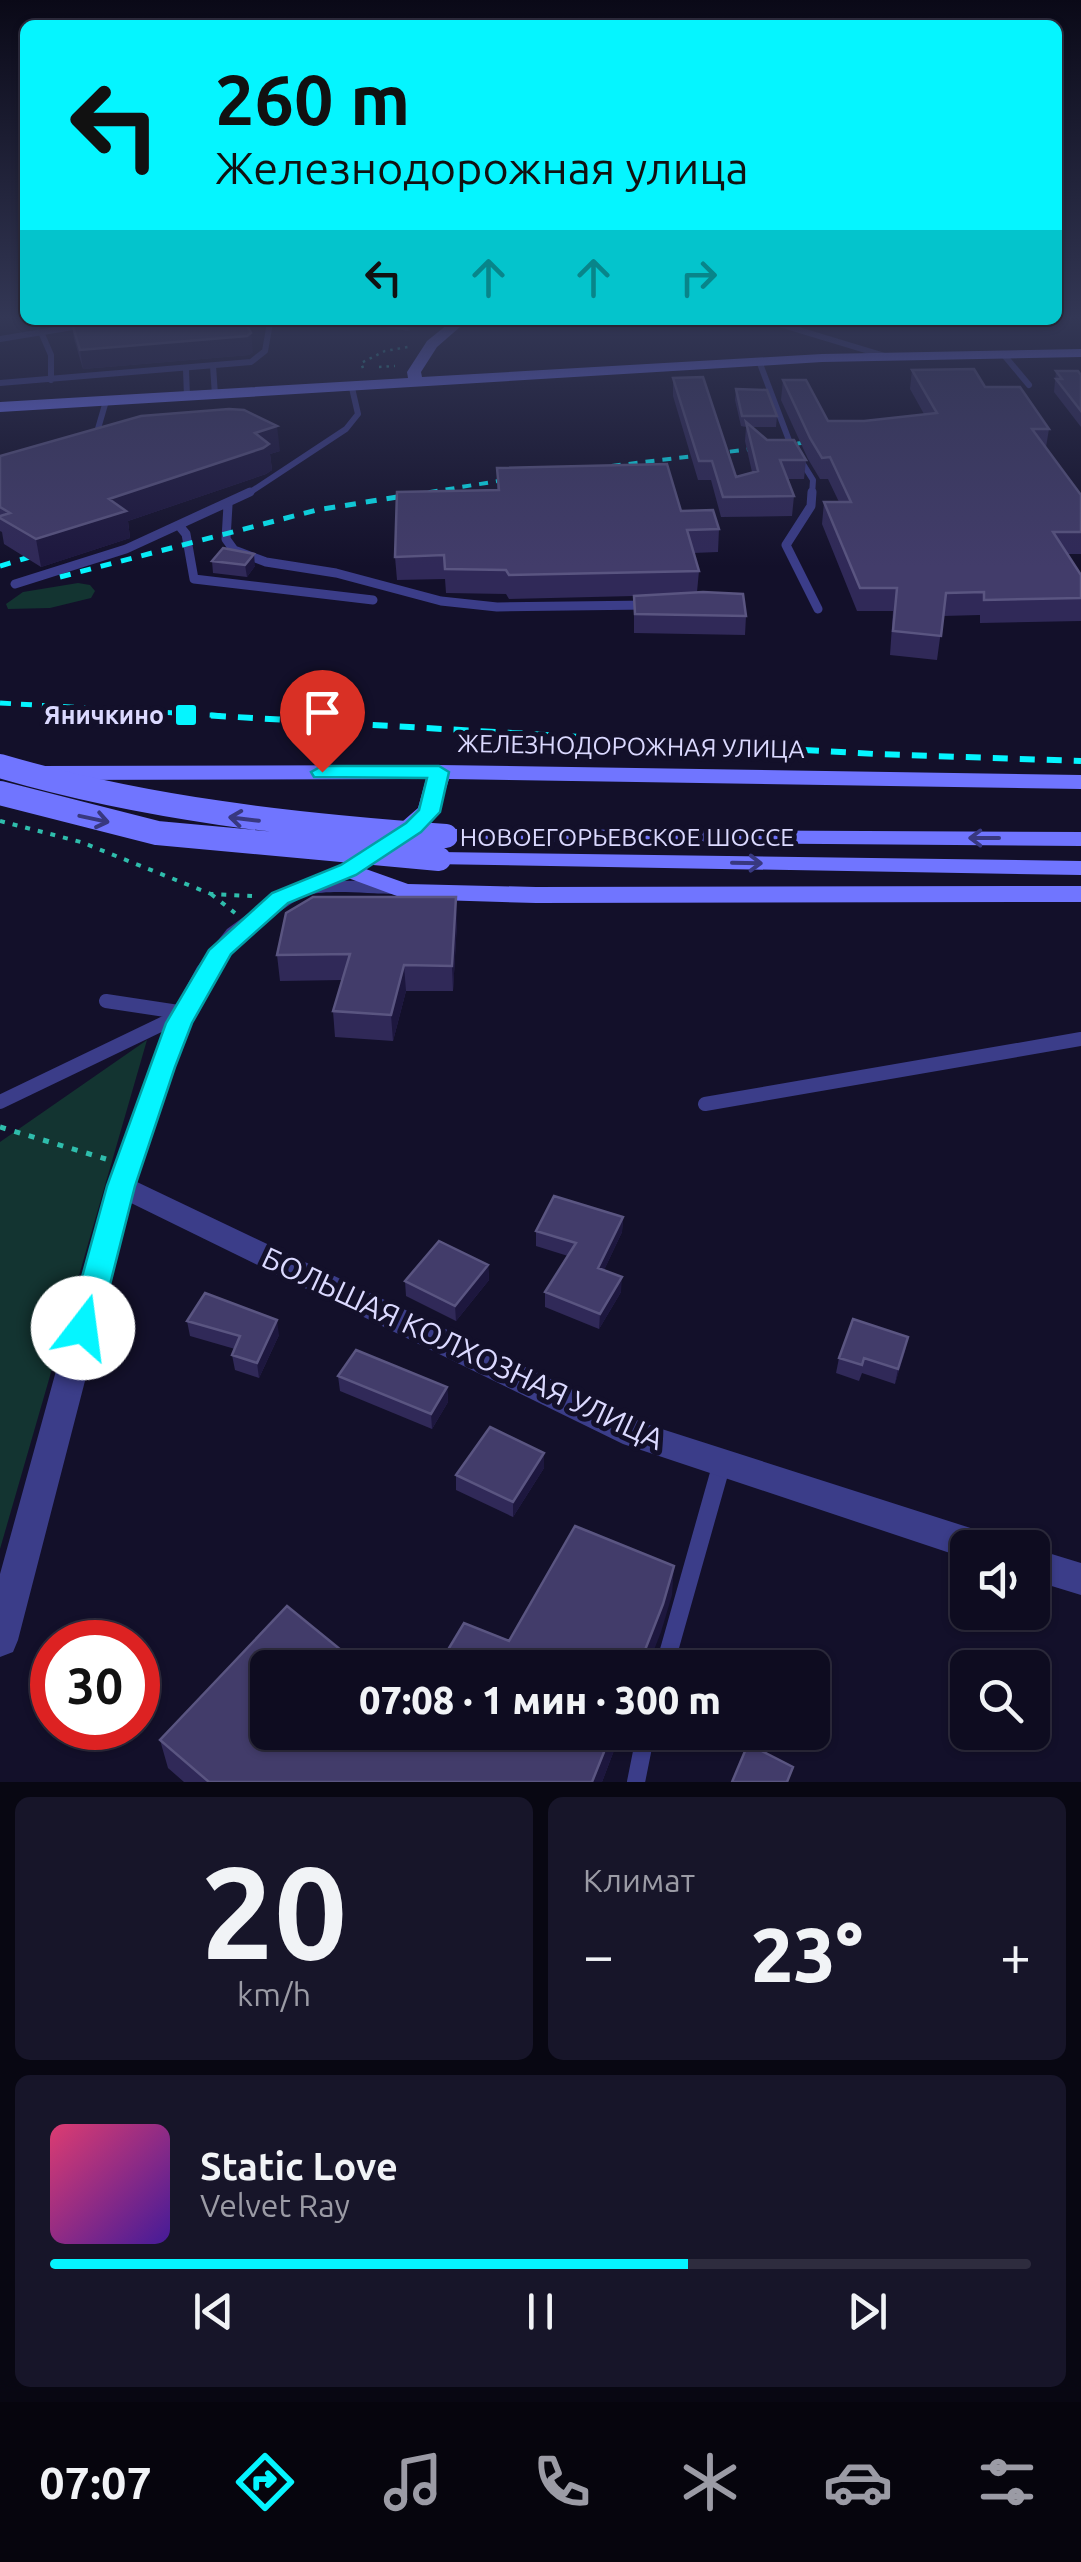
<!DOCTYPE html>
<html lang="ru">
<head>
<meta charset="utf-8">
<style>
  :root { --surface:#0e0c20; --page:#171529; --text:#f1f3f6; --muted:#9b9ba5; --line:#2e2c3e; --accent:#05f5ff }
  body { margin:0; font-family:Ubuntu,sans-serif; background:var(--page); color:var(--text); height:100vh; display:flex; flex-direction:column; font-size:38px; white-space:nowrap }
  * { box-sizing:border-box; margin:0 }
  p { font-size:32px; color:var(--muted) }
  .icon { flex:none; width:55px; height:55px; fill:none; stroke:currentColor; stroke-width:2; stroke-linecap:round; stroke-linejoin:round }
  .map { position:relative; height:1782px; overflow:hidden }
  .sheet { display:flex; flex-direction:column; gap:15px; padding:15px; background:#080712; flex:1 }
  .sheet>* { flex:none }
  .banner { position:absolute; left:20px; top:20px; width:1042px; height:305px; border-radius:15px; box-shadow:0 2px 8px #0004,0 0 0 2px var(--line); background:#05f5ff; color:#111; overflow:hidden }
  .tools { position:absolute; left:950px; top:1530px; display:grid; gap:20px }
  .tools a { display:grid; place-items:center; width:100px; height:100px; border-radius:15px; background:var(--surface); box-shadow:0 2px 8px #0004,0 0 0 2px var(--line); font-size:50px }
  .speed { position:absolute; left:30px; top:1620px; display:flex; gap:20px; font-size:50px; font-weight:700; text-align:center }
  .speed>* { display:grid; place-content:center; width:130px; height:130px; border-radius:50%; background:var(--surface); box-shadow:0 2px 8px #0004,0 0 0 2px var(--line); line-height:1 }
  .speed .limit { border:15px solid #d22; background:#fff; color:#111 }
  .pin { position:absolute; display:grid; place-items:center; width:85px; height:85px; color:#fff; margin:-102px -42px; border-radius:50% 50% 50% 0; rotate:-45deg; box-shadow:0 0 10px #0007 }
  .pin .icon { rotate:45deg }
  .me { position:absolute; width:110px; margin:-55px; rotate:15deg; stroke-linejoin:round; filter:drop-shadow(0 0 8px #0008) }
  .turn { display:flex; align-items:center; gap:35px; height:210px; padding:0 30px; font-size:45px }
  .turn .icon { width:130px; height:130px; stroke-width:2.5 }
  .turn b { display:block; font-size:70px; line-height:85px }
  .lanes { display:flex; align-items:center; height:95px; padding:0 30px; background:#0003; justify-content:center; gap:50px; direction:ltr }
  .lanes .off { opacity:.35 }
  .big { font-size:75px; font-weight:800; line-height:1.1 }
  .sheet .tile { flex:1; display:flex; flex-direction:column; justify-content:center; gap:15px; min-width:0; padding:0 35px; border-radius:15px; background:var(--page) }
  .sheet .dial { align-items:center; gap:0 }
  .dial b { font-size:130px; line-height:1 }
  .song { display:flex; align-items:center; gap:30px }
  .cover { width:120px; height:120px; border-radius:15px; background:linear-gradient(135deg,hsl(340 70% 55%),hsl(260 70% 35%)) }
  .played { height:10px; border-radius:5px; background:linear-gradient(90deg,var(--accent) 65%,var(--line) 65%) }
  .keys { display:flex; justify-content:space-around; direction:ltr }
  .heat { display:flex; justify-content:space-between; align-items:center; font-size:55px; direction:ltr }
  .sheet .tiles { flex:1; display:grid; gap:15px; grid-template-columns:1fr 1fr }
  .tile:last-child { grid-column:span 2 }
  .trip { position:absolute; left:250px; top:1650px; width:580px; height:100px; border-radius:15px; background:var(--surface); box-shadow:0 2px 8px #0004,0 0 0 2px var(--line); font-weight:800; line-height:100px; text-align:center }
  .menu { display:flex; height:160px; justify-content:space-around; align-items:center; background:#06050d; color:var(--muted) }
  .menu .icon { width:70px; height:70px }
  .menu .current { color:var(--accent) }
  .menu b { font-size:45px; color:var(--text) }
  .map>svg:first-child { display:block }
  .green { fill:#133431 }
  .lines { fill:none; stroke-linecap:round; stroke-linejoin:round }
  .path-far2 { stroke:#2fbdac; stroke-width:2.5; stroke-dasharray:2.5 5; stroke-linecap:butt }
  .path-far1 { stroke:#2fbdac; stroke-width:4; stroke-dasharray:5 8; stroke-linecap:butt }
  .path { stroke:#2fbdac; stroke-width:5; stroke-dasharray:6 9; stroke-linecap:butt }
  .lane-far3 { stroke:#3b3d89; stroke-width:6 }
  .lane-far2 { stroke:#3b3d89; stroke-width:9 }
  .lane-far1 { stroke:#3b3d89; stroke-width:14 }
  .lane { stroke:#3b3d89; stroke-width:18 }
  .street { fill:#3b3d89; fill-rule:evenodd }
  .secondary { fill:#7075ff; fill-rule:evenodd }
  .rail-far2 { stroke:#05f5ff; stroke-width:4; stroke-dasharray:9 8; stroke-linecap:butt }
  .rail-far1 { stroke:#05f5ff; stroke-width:5; stroke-dasharray:11 10; stroke-linecap:butt }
  .rail { stroke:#05f5ff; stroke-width:6; stroke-dasharray:15 12; stroke-linecap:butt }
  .secondary-bridge { stroke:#7075ff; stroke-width:24 }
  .wall { fill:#302958 }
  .shaded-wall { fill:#1d173e }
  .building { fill:#423c6a; stroke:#5a5581; stroke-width:2.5 }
  .oneway { stroke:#38387f }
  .route { fill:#05f5ff; stroke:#039fa6; stroke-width:2.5 }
  .poi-dot { fill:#05f5ff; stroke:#13102a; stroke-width:4 }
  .labels { text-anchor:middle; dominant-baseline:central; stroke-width:10; stroke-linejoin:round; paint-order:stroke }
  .poi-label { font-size:25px; font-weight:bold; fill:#dbd9ff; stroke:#13102a; text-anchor:end }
  .street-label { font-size:25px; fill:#dbd9ff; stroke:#13102a }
  .near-street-label { font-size:30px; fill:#dbd9ff; stroke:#13102a }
</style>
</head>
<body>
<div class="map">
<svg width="1081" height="1782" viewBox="0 0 1081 1782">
  <rect width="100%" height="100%" fill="#13102a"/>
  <!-- green -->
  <path class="green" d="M78,583L90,585L95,591L91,598L50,608L8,609L6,604L23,592Z
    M147,1040L0,1549V1142Z"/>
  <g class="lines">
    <!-- path-far2 -->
    <path class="path-far2" d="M379,367L395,366
      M363,368L361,363L385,351L408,347"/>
    <!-- path-far1 -->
    <path class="path-far1" d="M0,821L81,842L211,894L252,896
      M211,894L235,913"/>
    <!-- path -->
    <path class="path" d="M0,1127L106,1159"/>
    <!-- lane-far3 -->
    <path class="lane-far3" d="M766,320L885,356
      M41,332L51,355V380
      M0,339L85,325
      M1003,354L1029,385
      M759,361L790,443L813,480L812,495
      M213,366L215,395
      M186,369L187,397
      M0,383L251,362L265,351L270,323L266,320
      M95,439L106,401
      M246,495L346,429L358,414L352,388"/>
    <!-- lane-far2 -->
    <path class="lane-far2" d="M812,492L811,506L786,545L818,609
      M228,505L226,539L234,550L266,562L336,573L441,601L497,607L649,605
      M181,528L186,534L194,579L373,600
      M15,584L126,549L250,492"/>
    <!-- lane-far1 -->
    <path class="lane-far1" d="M106,1001L185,1013
      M0,1102L181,1015
      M705,1104L1081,1039"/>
    <!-- lane -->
    <path class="lane" d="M664,1668L722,1463
      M636,1782L646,1732"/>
    <!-- street -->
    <path class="street" d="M349,863L360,870L340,881L393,880L404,887L393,894C370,894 329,889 309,895C300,897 290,905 282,910C191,967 167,1086 137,1182L643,1423L983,1532L995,1537L1000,1548H968V1559L623,1444L131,1203L18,1640L13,1652L0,1657V1574L107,1186L164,1028L197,967L227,929L272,896Z
      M1032,1548L1081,1563V1595L1032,1580Z"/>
    <!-- secondary -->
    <path class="secondary" d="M453,320H468L437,347L421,372L422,377L822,354L1081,349V357L822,362L0,412V402L408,378L407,372L427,341Z
      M439,765L1081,775V789L449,779L437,816L399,847L391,849L379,842L418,808L426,779L40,780L29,773L40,766Z
      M446,829L1081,832V846L438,841L434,836Z
      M439,852L1081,861V875L430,864L427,859L430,854Z
      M349,863L408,884L536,887L1081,886V902L536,903L405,899L340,875L337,870L340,865Z"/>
    <!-- rail-far2 -->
    <path class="rail-far2" d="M578,470L826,440
      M412,495L523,477"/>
    <!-- rail-far1 -->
    <path class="rail-far1" d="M0,566L53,550
      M60,577L317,510L428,492
      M0,703L227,716"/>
    <!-- rail -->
    <path class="rail" d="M184,714L875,754L1081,761"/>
    <!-- secondary-bridge -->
    <path class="secondary-bridge" d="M0,766C146,809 294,825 446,836
      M0,793L157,833L439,859"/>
  </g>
  <!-- wall -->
  <path class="wall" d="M71,320L253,352L249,355L83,369L74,339Z
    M351,320H427L408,331L351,321Z
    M912,370L985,387L1049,429L1046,447L1081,495V554H1067L1081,575V621L980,623V615L943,616L937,660L890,655L893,611H857L822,524L824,502H839L828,479H820L808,459L781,400L783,380L828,421H864L924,414L910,389Z
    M1056,371L1081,375V427L1054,392Z
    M673,378L736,477L752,472L745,441L746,427L741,426L735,400L736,389L777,416L776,427H751L767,440L806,460L804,479H788L794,496L792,516L721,517L711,480H698L673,396Z
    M280,451L270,454L272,470L266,474L128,521L130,538L41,567L4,544L2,532L0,531V456Z
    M497,468L681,511L719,529L718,552L693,553L699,571L697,592L746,616L745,635L634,633V596L509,599L506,594L446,593L445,579L397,580L395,557L497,490Z
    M212,561L255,566L247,577L213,573Z
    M457,922L453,991H406L393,1041L335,1037L333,1011L342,980L280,981L277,955Z
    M623,1217L622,1232L604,1270L621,1292L599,1329L545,1307V1292L568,1256L536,1246V1231Z
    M488,1265L489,1280L456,1321L406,1296L405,1281Z
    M187,1321L279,1335L259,1378L235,1370L232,1355L235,1349L190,1336Z
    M908,1337L895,1384L862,1373L859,1381L836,1373L839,1358Z
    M338,1376L447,1387L448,1402L432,1429L340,1391Z
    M544,1453V1468L513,1517L456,1490V1475Z
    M268,1732H621L602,1782H184L168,1768L160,1740Z"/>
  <!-- shaded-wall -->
  <path class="shaded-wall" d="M407,320H427L408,331Z
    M251,333L253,352L249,355L83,369L80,350Z
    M277,426L280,451L270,454L272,470L266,474L128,521L130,538L41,567L36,539L109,499L255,433Z
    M254,554L255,566L247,577L245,565Z
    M456,897L457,922L453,991L452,966Z
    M404,965L406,991L393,1041L391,1015Z
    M623,1217L622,1232L598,1283V1268Z
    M488,1265L489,1280L456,1321L455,1306Z
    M622,1277L621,1292L599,1329L600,1314Z
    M277,1320L279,1335L259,1378L257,1363Z
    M908,1337L905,1352L895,1384L898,1369Z
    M447,1387L448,1402L432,1429L431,1414Z
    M544,1453V1468L513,1517V1502Z
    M674,1566L672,1595L661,1632L647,1668H638Z
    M612,1732H621L602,1782H592Z"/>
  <!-- building -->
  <path class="building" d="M71,320H244L251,333L247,336L80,350Z
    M974,369L985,387H1020L1049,429H1032L1081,495V532H1053L1081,575V598L984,600V592L946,593L941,636L893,631L897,588H860L824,502H851L830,457L822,458L810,438L783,380H806L828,421H864L937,413L912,370Z
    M1056,371H1078L1081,375V411L1056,379H1062Z
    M703,377L736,477L758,471L746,422L767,440H794L806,460H780L794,496L723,497L712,461H699L673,378Z
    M736,389L767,390L777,416H742Z
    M229,409L244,410L277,426L255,433L269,444L263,448L109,499L126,511L36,539L0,518V516L10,513L0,507V456L141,416Z
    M667,464L681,511L713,510L719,529L687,530L699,571L509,575L506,570L445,569L444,555L395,557L397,492L499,490L497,468Z
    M223,548L254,554L245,565L212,561Z
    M703,592L743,594L746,616L635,614L634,596Z
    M313,897H456L452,966L404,965L391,1015L333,1011L350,954L277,955L286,913Z
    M554,1196L623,1217L598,1268L622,1277L600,1314L545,1292L576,1243L536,1231Z
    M439,1241L488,1265L455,1306L405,1281Z
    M205,1293L277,1320L257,1363L232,1355L240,1336L187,1321Z
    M853,1319L908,1337L898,1369L864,1358L862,1365L839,1358Z
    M356,1350L447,1387L431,1414L338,1376Z
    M490,1427L544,1453L513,1502L456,1475Z
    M575,1526L674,1566L663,1604L638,1668H437L464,1623L509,1641Z
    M287,1606L363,1668H268V1732H612L592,1782H209L160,1740Z
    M748,1744L793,1767L787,1782H732Z"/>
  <!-- one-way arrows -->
  <defs><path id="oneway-shaft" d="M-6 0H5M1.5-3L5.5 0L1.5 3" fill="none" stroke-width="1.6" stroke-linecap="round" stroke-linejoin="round" transform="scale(2.5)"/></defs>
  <g class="oneway">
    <use href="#oneway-shaft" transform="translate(94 819) rotate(12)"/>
    <use href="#oneway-shaft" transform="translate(244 819) rotate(-173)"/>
    <use href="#oneway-shaft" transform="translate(984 838) rotate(-180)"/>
    <use href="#oneway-shaft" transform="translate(747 863) rotate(1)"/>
  </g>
  <!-- sky -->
  <linearGradient id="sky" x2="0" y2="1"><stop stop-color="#0a0917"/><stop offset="0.56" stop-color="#333755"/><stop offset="1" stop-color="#333755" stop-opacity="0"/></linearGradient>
  <rect width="1081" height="567" fill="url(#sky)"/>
  <!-- route -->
  <path class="route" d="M322,766H439L449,772L440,812L421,832L356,875L288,903L231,954L192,1023L175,1067L135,1186L99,1328L94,1337L83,1340L72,1337L68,1328L107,1186L150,1067L166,1023L209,950L272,893L341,865L406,823L419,810L427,778L314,777L311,772Z"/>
  <!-- markers -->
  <rect class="poi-dot" x="174" y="703" width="24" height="24" rx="5"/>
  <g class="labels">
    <!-- poi labels -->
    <g class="poi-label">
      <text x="164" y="715">Яничкино</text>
    </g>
    <!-- street labels -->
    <g class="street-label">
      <text transform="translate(631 746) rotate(1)">ЖЕЛЕЗНОДОРОЖНАЯ УЛИЦА</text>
      <text x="627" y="837">НОВОЕГОРЬЕВСКОЕ ШОССЕ</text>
    </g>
    <!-- near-street labels -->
    <g class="near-street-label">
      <text transform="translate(463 1348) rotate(25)">БОЛЬШАЯ КОЛХОЗНАЯ УЛИЦА</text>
    </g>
  </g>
</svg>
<div class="tools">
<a><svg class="icon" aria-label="sound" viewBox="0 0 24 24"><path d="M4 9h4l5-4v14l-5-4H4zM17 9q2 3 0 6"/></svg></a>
<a><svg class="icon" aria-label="search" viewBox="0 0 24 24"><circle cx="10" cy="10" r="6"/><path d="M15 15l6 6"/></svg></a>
</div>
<div class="speed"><div class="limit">30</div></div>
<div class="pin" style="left:322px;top:772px;background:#d93025"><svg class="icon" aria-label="arrive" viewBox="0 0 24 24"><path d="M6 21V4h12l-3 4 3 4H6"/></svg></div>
<svg class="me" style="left:83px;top:1328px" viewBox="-20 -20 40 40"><circle r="19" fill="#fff"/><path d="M0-13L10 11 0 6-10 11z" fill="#05f5ff"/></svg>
<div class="trip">07:08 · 1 мин · 300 m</div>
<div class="banner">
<div class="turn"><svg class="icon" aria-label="left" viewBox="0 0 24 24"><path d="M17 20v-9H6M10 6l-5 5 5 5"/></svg><div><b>260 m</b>Железнодорожная улица</div></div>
<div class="lanes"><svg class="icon" aria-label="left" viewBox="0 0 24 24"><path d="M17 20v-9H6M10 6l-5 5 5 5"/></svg><svg class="icon off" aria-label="ahead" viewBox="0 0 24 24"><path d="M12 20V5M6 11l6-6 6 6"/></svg><svg class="icon off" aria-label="ahead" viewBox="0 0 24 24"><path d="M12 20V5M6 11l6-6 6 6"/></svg><svg class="icon off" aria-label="right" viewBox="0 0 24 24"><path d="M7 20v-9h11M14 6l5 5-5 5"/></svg></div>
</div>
</div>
<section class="sheet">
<div class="tiles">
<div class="tile dial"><b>20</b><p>km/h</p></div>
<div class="tile"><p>Климат</p>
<div class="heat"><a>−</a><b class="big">23°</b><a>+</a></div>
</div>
<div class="tile">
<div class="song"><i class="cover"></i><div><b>Static Love</b><p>Velvet Ray</p></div></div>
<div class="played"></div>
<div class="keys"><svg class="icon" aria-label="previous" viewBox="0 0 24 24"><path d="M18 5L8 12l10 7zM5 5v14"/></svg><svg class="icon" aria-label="pause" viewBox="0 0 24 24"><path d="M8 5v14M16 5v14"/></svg><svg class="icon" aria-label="next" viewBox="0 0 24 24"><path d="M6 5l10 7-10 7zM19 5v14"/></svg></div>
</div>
</div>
</section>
<nav class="menu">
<b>07:07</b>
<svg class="icon current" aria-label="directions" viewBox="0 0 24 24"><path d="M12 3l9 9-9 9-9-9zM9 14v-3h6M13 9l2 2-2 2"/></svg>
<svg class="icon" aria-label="music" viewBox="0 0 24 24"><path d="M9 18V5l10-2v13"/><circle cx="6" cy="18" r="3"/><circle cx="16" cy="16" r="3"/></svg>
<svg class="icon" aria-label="phone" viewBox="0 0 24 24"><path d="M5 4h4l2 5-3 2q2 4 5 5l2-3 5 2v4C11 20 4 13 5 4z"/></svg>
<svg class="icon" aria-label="climate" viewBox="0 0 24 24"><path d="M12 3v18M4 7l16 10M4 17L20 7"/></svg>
<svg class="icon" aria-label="car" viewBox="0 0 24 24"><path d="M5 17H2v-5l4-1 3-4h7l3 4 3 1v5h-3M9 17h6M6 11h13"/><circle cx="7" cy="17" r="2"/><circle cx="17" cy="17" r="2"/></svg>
<svg class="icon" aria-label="filters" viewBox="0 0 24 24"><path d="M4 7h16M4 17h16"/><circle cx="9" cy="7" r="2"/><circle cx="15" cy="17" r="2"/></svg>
</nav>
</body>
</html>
